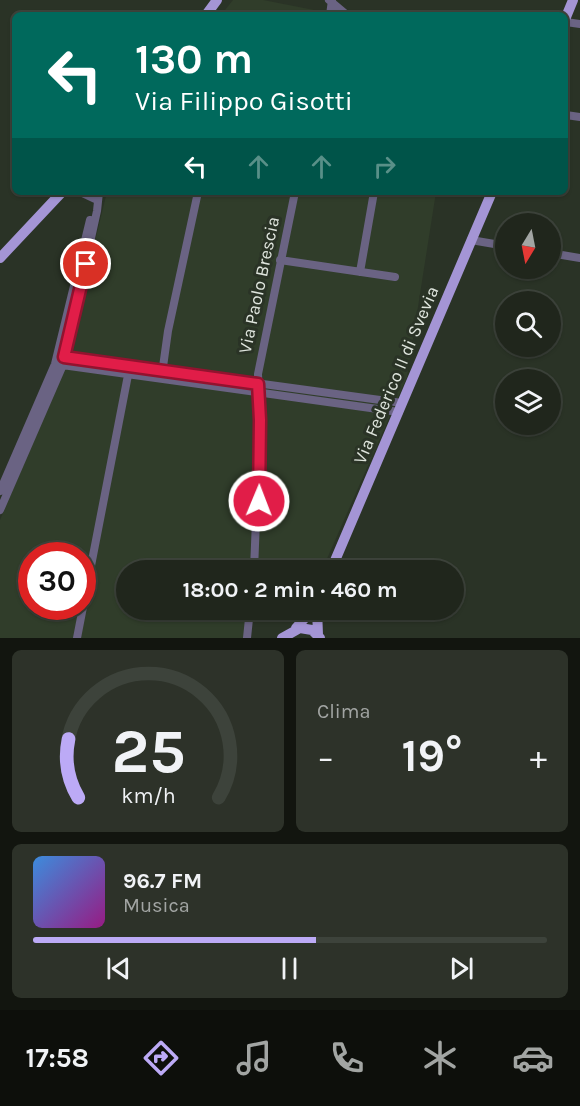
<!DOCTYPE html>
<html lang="it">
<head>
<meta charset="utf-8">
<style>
  :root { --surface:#20261c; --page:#2d3229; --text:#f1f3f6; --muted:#a2a5a3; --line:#3d433b; --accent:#bcaaf6 }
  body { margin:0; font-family:Karla,sans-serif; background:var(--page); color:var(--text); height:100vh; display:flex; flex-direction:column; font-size:22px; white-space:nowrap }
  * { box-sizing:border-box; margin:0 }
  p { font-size:20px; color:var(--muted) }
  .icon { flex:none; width:33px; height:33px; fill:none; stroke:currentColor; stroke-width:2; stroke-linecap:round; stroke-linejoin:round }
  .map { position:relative; height:638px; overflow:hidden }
  .details { display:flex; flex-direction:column; gap:12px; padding:12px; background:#12150f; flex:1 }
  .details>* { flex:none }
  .guide { position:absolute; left:12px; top:12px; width:556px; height:183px; border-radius:9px; box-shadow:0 2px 4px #0004,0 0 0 2px var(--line); background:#00695c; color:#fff; overflow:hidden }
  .needle { width:39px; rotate:190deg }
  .buttons { position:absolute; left:495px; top:213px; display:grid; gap:12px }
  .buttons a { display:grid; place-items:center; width:66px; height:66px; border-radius:50%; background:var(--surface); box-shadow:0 2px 4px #0004,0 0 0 2px var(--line); font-size:30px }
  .speed { position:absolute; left:18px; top:542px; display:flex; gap:12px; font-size:30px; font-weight:700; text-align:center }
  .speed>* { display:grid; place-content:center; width:78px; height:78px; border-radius:50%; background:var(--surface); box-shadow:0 2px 4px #0004,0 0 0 2px var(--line); line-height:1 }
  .speed .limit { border:9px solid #d22; background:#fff; color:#111 }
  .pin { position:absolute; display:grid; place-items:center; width:51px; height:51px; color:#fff; margin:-26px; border:3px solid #fff; border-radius:50%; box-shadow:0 2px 6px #0007 }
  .me { position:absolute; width:66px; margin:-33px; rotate:1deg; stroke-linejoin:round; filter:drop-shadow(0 0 4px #0008) }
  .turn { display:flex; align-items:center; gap:21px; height:126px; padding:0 24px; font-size:27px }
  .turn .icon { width:78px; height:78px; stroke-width:2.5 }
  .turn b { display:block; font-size:42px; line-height:51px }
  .lanes { display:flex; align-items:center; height:57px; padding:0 24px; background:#0003; justify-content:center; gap:30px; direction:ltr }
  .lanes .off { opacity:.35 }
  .big { font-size:45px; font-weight:700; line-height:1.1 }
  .details .card { flex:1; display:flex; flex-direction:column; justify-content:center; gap:9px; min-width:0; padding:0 21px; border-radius:9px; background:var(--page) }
  .details .dial { align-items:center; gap:0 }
  .dial svg { height:156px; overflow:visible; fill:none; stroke:var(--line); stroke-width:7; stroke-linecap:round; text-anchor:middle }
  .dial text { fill:var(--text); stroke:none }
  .song { display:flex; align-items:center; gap:18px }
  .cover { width:72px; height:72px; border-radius:9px; background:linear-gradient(135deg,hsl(210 70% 55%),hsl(310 70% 35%)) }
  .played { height:6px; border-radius:3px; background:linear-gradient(90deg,var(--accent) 55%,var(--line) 55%) }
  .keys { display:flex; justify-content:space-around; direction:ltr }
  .heat { display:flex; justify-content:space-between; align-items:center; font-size:33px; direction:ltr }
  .details .tiles { flex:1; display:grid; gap:12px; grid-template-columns:1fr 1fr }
  .card:last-child { grid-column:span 2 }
  .trip { position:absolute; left:116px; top:560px; width:348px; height:60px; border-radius:30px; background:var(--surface); box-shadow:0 2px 4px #0004,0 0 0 2px var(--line); font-weight:700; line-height:60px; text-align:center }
  .tab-bar { display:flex; height:96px; justify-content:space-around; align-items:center; background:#0d0f0b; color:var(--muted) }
  .tab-bar .icon { width:42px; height:42px }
  .tab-bar .current { color:var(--accent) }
  .tab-bar b { font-size:27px; color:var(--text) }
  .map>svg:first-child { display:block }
  .built { fill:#303d2a; fill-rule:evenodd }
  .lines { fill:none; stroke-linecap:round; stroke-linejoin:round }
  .minor { stroke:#6a6383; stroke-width:8 }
  .major { stroke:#a495d5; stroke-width:10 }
  .route-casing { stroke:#92132f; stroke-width:15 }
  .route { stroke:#e11d48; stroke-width:10 }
  .labels { text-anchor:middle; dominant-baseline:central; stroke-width:6; stroke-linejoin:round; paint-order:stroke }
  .street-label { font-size:18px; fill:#dfe5dd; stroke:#2a3326 }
</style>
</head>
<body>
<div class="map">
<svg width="580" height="638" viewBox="0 0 580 638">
  <rect width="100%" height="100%" fill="#2a3326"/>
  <!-- built -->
  <path class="built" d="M233,0H263L314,10L313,15H221Z
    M107,192H436L407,377L322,570H126V609H247L244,638H0V520L63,372ZM32,555H82V606H32Z"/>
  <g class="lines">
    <!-- minor -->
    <path class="minor" d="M329,0L347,15
      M330,15L332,0
      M566,22L580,24
      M566,115L580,117
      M80,192L97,200
      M471,240L506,246
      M550,253L580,258
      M280,260L395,277
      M360,272L374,192
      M57,356L402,403
      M55,364L399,412
      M162,374L168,331L198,192
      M0,491L55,364L90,220
      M0,510L63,365L97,211L99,192
      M254,570L260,420L258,374L295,192
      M77,638L129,370
      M247,638L250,609"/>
    <!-- major -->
    <path class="major" d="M206,15L217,0
      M566,17L573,0
      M0,258L62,192
      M331,570L492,192
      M317,609L318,635
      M296,628L313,609
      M282,638L300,628L312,630L320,638"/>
  </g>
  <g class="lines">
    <!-- route casing -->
    <g class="route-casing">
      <path id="route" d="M86,264L64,357L258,384L260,420L259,501"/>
    </g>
    <!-- route -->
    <use href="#route" class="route"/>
  </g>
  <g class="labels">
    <!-- street labels -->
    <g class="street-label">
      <text transform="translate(259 285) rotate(-78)">Via Paolo Brescia</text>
      <text transform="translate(396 375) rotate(-67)">Via Federico II di Svevia</text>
    </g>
  </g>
</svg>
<div class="buttons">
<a><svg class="needle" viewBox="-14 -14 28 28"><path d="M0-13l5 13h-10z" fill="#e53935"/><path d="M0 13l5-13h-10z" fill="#a2a5a3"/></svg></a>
<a><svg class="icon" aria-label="search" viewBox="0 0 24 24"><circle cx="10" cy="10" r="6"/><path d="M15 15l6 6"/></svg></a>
<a><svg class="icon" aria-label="layers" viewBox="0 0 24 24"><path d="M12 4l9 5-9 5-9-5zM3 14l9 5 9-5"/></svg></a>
</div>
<div class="speed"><div class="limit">30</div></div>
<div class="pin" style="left:86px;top:264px;background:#d93025"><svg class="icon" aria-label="arrive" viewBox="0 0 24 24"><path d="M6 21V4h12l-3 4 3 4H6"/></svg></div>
<svg class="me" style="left:259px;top:501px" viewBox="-20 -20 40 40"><circle r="17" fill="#e11d48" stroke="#fff" stroke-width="3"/><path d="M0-11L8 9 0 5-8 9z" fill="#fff"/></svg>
<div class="trip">18:00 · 2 min · 460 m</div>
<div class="guide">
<div class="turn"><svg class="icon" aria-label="left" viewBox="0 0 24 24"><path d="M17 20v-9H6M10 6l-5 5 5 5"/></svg><div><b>130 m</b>Via Filippo Gisotti</div></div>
<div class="lanes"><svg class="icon" aria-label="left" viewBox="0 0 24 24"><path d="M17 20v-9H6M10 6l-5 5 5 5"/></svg><svg class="icon off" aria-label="ahead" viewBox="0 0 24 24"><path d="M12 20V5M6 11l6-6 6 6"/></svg><svg class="icon off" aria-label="ahead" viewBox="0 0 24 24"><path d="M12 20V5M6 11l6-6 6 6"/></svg><svg class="icon off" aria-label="right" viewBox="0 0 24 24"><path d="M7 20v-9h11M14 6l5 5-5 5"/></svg></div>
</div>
</div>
<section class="details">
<div class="tiles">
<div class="card dial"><svg viewBox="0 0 100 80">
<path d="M14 69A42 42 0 1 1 86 69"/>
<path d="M14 69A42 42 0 0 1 9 39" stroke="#bcaaf6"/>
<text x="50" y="56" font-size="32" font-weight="700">25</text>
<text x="50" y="72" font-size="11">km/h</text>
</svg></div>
<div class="card"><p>Clima</p>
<div class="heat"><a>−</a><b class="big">19°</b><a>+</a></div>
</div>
<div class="card">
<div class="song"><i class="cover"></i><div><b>96.7 FM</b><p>Musica</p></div></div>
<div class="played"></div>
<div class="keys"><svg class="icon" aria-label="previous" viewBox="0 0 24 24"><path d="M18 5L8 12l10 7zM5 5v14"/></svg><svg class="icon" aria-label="pause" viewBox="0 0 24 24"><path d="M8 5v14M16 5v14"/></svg><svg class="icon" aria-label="next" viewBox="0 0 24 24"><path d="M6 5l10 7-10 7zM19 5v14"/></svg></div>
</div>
</div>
</section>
<nav class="tab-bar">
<b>17:58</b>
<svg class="icon current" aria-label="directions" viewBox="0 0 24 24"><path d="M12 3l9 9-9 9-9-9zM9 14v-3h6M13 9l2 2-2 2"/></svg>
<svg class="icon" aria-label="music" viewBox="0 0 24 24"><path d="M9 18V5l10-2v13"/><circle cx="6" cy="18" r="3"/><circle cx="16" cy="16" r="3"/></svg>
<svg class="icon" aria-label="phone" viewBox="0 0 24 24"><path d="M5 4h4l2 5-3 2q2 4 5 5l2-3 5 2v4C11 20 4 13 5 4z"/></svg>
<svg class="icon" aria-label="climate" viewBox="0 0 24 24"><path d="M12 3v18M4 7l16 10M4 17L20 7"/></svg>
<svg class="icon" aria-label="car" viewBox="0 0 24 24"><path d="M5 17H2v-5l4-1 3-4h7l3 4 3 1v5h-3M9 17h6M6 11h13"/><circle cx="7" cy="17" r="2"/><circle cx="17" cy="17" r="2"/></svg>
</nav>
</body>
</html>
